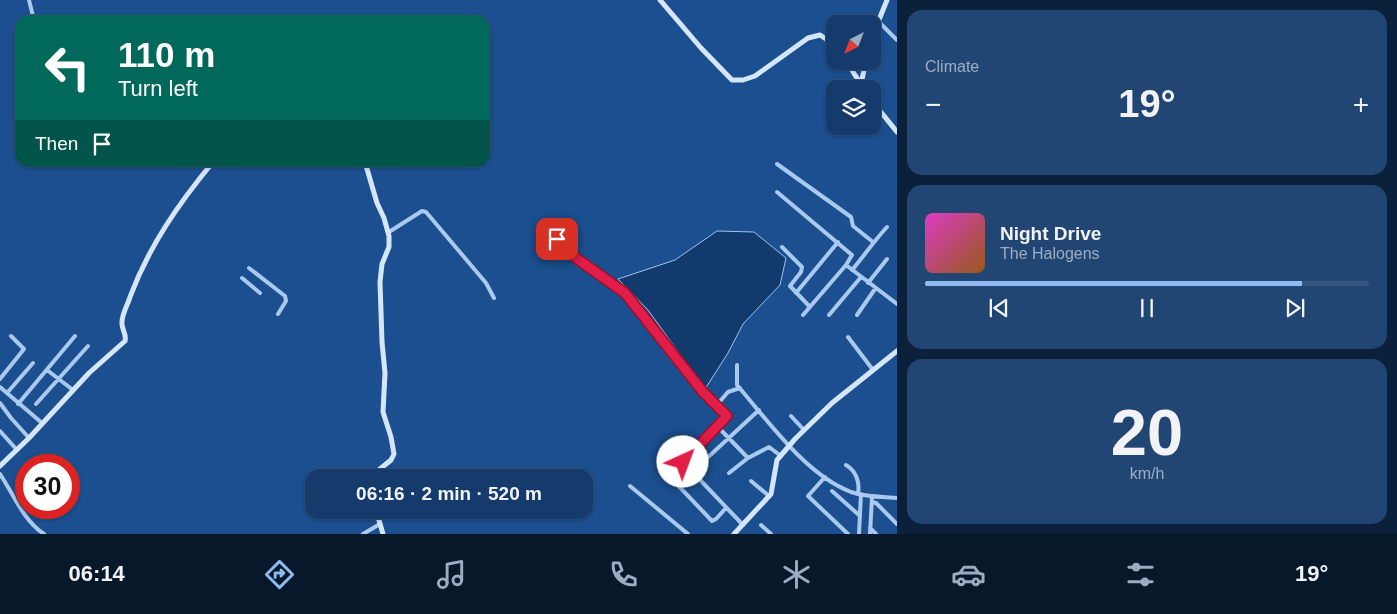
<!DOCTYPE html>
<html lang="en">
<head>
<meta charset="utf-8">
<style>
  :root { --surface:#143b6b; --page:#214673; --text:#f1f3f6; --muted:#9dadc1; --line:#33557e; --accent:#90b9f0 }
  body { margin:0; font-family:Helvetica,sans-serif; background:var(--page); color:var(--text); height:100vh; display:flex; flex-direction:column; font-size:19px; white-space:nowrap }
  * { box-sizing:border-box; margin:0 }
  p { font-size:16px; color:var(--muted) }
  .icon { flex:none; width:28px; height:28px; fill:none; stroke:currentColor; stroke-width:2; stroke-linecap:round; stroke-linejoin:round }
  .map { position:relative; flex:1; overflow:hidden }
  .details { display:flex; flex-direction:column; gap:10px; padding:10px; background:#0b203b; width:500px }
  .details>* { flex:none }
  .top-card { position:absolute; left:15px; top:15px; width:475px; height:152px; border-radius:15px; box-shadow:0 1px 4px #0004,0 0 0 1px var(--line); background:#00695c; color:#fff; overflow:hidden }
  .needle { width:32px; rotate:222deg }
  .buttons { position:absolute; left:826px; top:15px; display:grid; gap:10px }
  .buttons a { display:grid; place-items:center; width:55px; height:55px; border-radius:10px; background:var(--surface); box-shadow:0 1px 4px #0004,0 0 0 1px var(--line); font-size:25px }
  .speed { position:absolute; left:15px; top:454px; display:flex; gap:10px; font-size:25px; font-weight:700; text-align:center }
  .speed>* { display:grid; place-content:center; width:65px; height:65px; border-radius:50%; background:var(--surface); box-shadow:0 1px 4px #0004,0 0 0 1px var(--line); line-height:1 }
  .speed .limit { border:8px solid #d22; background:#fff; color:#111 }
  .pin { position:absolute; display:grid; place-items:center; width:42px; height:42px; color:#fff; margin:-21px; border-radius:10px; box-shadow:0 2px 8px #0006 }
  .me { position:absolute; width:55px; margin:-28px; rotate:43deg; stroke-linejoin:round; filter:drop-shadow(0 0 4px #0008) }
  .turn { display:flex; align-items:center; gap:18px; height:105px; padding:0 20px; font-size:22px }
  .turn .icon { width:65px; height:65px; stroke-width:2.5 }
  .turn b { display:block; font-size:35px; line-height:42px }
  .then { display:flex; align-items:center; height:48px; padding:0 20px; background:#0003; gap:10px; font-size:19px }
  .big { font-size:38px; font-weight:700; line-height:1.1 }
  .details .card { flex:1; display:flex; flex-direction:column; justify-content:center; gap:8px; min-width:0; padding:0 18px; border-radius:15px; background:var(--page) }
  .details .dial { align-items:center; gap:0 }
  .dial b { font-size:65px; line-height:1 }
  .song { display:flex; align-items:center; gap:15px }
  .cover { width:60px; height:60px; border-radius:8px; background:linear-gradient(135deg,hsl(310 70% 55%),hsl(30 70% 35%)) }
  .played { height:5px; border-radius:2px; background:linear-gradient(90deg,var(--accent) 85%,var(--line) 85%) }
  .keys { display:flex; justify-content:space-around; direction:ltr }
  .heat { display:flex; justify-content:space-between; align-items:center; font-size:28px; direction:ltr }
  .trip { position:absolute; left:305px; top:469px; width:288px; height:50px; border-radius:15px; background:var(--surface); box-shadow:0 1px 4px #0004,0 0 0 1px var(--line); font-weight:700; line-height:50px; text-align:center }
  .tabs { display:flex; height:80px; justify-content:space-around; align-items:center; background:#08182b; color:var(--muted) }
  .tabs .icon { width:35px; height:35px }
  .tabs .selected { color:var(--accent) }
  .tabs b { font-size:22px; color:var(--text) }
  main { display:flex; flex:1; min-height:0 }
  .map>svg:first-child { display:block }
  .water { fill:#123a6d; stroke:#9cc4f0 }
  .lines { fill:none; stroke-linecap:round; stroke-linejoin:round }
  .street { stroke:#a9c9ee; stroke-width:4 }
  .secondary { stroke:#d6e6fa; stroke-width:5 }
  .route-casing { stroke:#92132f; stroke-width:12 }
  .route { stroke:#e11d48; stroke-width:9 }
</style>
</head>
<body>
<main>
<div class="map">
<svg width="897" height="534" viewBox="0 0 897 534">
  <rect width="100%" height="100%" fill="#1b4f8f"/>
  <!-- water -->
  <path class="water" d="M717,231L754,232L786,258L780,285L743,324L728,353L705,389L648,310L618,279L675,260Z"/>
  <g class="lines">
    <!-- street -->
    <path class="street" d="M29,0L34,20
      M879,22L897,40
      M777,164L851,217L853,226L873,242
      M777,192L852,255L846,265L803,315
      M389,232L422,211L426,212L486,283L494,298
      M557,239L576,258L617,285L625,293L706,396L726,415L727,418L683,462L743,525
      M782,247L802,267L801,272L790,286L810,307
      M846,265L897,304
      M249,268L285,296L286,301L278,314
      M852,270C864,256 874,241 887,227
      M242,278L260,293
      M868,283L887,259
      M796,293L838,242
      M829,315L861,277
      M857,315L875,289
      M848,337L873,370
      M737,365V385C768,421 806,475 851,492C866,497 881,497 897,498
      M47,370L73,390
      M0,379L24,349L11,336
      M0,387L42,423
      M7,393L33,363
      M0,403L11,418L29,438
      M18,404L75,336
      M36,404L88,346
      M716,406L728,392L740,388
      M791,416L804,430
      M718,427L748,458
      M0,431L17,450
      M846,465C856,471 860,482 858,493
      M692,472L759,410
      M729,473L748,458L769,447L781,456
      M0,474C14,495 23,520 44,534
      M825,477L808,496L848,534
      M671,478L712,521L716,519L726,508
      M751,481L769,496
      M630,486L688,534
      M832,491L860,516
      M872,502L876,503L897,524
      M761,525L771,534
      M870,528L876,534
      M363,534L380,524
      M859,534L861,494
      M870,534L872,497"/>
    <!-- secondary -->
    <path class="secondary" d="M660,0L701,48L732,80H743L755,76L808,38L820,35L829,41L835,48
      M872,37L887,0
      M846,61L864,89
      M861,84L866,61
      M872,101L897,132
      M365,162L377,203L384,218L389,236V247L382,264L380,282L382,342L385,373L383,412L391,437L394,454L391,460L369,478
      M0,466L29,438L89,373L125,341C127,334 121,329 122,322C122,314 128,304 130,297C149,246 179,203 213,162
      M376,510L383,534
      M734,534L771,494L777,460L795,439L832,403L897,351"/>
  </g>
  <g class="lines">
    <!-- route casing -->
    <g class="route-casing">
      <path id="route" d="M557,239L576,258L625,293L703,392L727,416L683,462"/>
    </g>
    <!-- route -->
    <use href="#route" class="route"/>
  </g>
</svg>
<div class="buttons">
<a><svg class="needle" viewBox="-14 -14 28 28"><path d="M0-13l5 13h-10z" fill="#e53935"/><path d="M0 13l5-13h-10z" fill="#9dadc1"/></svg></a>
<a><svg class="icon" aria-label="layers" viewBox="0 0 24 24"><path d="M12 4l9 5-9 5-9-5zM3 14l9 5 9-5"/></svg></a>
</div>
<div class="speed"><div class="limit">30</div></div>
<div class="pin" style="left:557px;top:239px;background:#d93025"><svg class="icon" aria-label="arrive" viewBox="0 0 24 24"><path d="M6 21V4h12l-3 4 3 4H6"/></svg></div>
<svg class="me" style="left:683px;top:462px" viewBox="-20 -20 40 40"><circle r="19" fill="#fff"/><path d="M0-13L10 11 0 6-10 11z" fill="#e11d48"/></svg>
<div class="trip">06:16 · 2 min · 520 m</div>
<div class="top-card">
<div class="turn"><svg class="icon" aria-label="left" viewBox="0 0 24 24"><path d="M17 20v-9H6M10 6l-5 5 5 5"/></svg><div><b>110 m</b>Turn left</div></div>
<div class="then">Then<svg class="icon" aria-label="arrive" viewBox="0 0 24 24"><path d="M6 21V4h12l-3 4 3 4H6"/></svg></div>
</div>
</div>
<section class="details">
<div class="card"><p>Climate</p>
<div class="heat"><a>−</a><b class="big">19°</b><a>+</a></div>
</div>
<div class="card">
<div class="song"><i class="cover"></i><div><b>Night Drive</b><p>The Halogens</p></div></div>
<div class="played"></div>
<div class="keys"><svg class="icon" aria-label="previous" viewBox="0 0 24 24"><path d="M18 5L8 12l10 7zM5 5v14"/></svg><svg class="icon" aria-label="pause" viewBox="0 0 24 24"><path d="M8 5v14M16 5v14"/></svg><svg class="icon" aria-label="next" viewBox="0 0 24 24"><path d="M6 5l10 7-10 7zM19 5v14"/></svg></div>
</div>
<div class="card dial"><b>20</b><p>km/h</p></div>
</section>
</main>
<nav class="tabs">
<b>06:14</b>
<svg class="icon selected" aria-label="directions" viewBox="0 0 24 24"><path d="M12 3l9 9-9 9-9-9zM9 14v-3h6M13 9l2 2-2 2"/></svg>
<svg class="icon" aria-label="music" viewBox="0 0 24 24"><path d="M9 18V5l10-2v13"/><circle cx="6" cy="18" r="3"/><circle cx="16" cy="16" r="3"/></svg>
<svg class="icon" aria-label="phone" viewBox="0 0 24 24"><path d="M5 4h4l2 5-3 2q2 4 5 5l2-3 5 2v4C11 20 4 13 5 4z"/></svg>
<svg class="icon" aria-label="climate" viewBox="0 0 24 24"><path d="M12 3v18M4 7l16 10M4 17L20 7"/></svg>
<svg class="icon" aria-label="car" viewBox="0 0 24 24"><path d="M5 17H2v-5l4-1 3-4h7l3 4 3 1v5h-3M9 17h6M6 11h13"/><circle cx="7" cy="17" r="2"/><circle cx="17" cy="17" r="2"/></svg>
<svg class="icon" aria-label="filters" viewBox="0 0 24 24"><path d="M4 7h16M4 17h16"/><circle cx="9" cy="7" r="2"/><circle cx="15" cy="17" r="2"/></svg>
<b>19°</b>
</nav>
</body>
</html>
